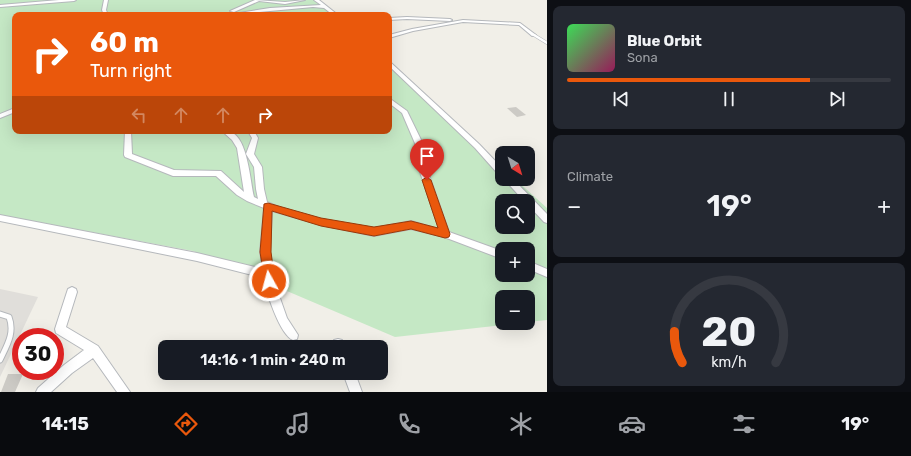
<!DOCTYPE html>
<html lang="en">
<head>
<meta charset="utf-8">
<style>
  :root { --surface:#171b24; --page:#242831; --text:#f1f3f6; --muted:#9ea1a6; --line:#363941; --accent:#ea580c }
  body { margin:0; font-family:Rubik,sans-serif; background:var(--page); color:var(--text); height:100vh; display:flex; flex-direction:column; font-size:15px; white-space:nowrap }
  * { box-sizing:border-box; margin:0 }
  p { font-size:13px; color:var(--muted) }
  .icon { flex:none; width:22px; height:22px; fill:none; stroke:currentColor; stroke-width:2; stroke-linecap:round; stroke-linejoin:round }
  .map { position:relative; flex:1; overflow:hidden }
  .drawer { display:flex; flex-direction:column; gap:6px; padding:6px; background:#0d0f14; width:364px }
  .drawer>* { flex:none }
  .banner { position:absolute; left:12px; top:12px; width:380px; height:122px; border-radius:8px; box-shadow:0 4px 16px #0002; background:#ea580c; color:#fff; overflow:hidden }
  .needle { width:26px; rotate:142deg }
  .controls { position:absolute; left:495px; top:146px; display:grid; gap:8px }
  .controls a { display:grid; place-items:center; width:40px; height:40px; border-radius:8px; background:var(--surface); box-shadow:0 4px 16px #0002; font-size:20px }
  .speed { position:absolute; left:12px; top:328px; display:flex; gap:8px; font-size:20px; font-weight:700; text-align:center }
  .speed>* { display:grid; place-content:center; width:52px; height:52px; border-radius:50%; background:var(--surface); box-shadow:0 4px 16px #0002; line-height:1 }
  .speed .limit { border:6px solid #d22; background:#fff; color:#111 }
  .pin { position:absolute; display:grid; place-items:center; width:34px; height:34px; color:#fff; margin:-41px -17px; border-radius:50% 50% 50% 0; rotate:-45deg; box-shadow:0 0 4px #0007 }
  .pin .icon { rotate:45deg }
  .me { position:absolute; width:44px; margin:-22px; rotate:353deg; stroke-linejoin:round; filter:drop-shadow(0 0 3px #0008) }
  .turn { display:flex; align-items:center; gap:14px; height:84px; padding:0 12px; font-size:18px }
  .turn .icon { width:52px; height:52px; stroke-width:2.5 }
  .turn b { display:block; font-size:28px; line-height:34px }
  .lanes { display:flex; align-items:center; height:38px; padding:0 12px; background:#0003; justify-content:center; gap:20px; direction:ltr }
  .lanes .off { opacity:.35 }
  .big { font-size:30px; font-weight:600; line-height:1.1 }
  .drawer .card { flex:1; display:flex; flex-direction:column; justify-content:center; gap:6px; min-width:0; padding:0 14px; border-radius:8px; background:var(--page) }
  .drawer .dial { align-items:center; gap:0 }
  .dial svg { height:104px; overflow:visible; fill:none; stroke:var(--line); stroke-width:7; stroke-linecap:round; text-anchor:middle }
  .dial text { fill:var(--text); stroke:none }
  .song { display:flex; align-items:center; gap:12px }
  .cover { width:48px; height:48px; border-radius:6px; background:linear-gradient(135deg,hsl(130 70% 55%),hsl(330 70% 35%)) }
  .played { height:4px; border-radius:2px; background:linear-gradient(90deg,var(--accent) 75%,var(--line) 75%) }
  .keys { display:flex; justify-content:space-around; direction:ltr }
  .heat { display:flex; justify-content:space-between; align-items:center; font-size:22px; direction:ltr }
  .trip { position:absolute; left:158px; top:340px; width:230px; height:40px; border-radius:8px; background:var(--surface); box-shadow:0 4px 16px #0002; font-weight:600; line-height:40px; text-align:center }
  .menu { display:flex; height:64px; justify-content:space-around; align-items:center; background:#090b0e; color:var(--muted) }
  .menu .icon { width:28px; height:28px }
  .menu .active { color:var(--accent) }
  .menu b { font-size:18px; color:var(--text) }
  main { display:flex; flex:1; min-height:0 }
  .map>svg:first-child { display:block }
  .industrial { fill:#e0deda }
  .green { fill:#c5e8c5; fill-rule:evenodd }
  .building { fill:#cccac5 }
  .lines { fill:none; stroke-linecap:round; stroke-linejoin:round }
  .lane-far1-casing { stroke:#b5b8bc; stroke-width:3.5 }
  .lane-casing { stroke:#b5b8bc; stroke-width:7 }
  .street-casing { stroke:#b5b8bc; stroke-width:2 }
  .lane-far1 { stroke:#fff; stroke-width:2.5 }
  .lane { stroke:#fff; stroke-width:5 }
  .street { fill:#fff; fill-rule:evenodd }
  .route { fill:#ea580c; stroke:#983908 }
</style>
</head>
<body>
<main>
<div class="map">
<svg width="547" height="392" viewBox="0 0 547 392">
  <rect width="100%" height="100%" fill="#f1efe8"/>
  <!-- industrial -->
  <path class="industrial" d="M0,289L38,297L0,377Z"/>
  <!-- green -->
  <path class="green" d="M0,0H315L334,15H15V131H389V63L502,167V179H515L547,208V320L528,322V297H502V323H521L395,337L193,251L0,215ZM502,201H528V227H502ZM502,249H528V275H502Z"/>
  <!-- building -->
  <path class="building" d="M516,107L526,115L517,117L507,108Z
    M8,374H23L15,392H1Z"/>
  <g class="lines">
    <!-- lane-far1 casing -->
    <g class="lane-far1-casing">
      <path id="lane-far1" d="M534,35L547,43"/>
    </g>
    <!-- lane casing -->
    <g class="lane-casing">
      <path id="lane" d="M0,314L9,317C15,333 7,345 0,360"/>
    </g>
    <!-- street casing -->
    <g class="street-casing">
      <path id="street" d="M59,0H76L74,1L0,7V5Z
        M104,0H108L106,10L108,15H104L102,10Z
        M255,0L285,2L305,0L285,4L259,1L234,12L230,11Z
        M314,0H319L338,15H333L324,8L313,7L227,15L270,8L321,5Z
        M407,17L450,19L452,20L450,21L407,19L389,20V18Z
        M463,20L520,23L536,35L532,36L519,25L463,22L413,31L389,38V35L412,29Z
        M389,61L479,144L502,168V176L499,175L475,148L389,66Z
        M389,98L407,111L425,148L427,169L449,232L502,251V259L444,237L411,229L374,236L321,225L272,211L270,252L274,281L287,318L298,335L297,339L293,340C280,335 266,292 264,278L197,261L0,221V215L197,253L263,269L260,252L264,208L247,201L237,195L216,176H173L125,157L124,155L125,131H131L132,154L174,170L221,171L244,192L237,148L232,140L222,131C225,131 228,130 231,132C248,139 250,181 254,197L258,199L256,189L254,167L246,154L252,138L248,131H254L258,138L254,154L262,167L264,189L267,202L279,207L321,219L374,228L411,221L439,229L419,169L417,148L402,113L389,103Z
        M15,108V112L0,118V114Z
        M504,179H513L547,214V223L544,222L528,205V201H524Z
        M528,261L547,269V277L528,269Z
        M72,287L76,289L77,292L66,327L98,346L130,392H117L93,358L72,373L51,392H36L38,388L64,365L84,350L56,333L55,329L67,292L68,289Z
        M338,339L342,340L345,347H333V344L334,340Z
        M343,373H355L362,392H350Z"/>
    </g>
    <!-- lane-far1 -->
    <use href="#lane-far1" class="lane-far1"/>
    <!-- lane -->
    <use href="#lane" class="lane"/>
    <!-- street -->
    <use href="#street" class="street"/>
  </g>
  <!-- route -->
  <path class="route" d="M427,177L431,180L450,234L449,237L445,238L411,229L374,236L321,226L272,211L271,252L275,281L273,284L269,286L265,284L260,252L264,204L268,203L321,218L374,227L411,221L438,228L422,180Z"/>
</svg>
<div class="controls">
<a><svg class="needle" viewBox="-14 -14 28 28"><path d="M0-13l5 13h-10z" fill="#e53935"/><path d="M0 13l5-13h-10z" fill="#9ea1a6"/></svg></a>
<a><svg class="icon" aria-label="search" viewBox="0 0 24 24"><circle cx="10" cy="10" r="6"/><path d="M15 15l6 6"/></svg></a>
<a>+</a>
<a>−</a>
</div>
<div class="speed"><div class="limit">30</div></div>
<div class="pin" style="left:427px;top:180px;background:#d93025"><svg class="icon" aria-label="arrive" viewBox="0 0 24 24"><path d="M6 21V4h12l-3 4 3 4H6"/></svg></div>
<svg class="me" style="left:269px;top:281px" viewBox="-20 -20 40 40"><circle r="17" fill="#ea580c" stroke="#fff" stroke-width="3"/><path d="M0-11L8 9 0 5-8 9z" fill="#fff"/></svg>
<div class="trip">14:16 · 1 min · 240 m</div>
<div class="banner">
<div class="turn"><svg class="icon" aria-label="right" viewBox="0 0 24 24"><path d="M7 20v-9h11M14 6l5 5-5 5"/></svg><div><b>60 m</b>Turn right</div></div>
<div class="lanes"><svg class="icon off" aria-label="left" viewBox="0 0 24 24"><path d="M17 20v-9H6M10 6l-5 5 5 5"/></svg><svg class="icon off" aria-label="ahead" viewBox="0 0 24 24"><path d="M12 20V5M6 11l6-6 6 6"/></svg><svg class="icon off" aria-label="ahead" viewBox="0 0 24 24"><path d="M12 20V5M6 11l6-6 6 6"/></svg><svg class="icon" aria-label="right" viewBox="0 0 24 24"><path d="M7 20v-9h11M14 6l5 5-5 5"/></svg></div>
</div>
</div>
<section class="drawer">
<div class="card">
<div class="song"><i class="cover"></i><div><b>Blue Orbit</b><p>Sona</p></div></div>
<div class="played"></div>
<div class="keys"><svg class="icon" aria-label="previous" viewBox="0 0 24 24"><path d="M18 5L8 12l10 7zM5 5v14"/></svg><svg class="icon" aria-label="pause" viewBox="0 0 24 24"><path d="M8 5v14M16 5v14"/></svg><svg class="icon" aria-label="next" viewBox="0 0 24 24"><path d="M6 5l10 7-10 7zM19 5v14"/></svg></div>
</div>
<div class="card"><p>Climate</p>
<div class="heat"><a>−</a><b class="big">19°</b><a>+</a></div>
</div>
<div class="card dial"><svg viewBox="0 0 100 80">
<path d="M14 69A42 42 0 1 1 86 69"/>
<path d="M14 69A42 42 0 0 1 8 45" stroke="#ea580c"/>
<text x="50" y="56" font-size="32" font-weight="700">20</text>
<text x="50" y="72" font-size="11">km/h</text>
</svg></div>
</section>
</main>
<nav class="menu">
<b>14:15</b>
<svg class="icon active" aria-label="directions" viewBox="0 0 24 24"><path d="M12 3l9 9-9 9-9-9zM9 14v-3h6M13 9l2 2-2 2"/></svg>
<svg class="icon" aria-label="music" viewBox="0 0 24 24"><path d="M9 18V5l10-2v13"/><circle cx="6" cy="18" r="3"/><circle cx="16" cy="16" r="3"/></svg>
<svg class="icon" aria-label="phone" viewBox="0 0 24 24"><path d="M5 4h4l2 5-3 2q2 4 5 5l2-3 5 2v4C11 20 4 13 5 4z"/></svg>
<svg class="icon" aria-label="climate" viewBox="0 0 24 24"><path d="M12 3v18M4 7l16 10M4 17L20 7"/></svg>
<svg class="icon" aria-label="car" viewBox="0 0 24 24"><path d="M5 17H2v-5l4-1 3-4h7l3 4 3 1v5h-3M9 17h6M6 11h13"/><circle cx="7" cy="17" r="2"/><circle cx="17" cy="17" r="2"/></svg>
<svg class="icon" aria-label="filters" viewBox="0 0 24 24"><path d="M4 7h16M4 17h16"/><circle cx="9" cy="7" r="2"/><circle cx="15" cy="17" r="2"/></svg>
<b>19°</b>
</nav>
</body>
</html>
